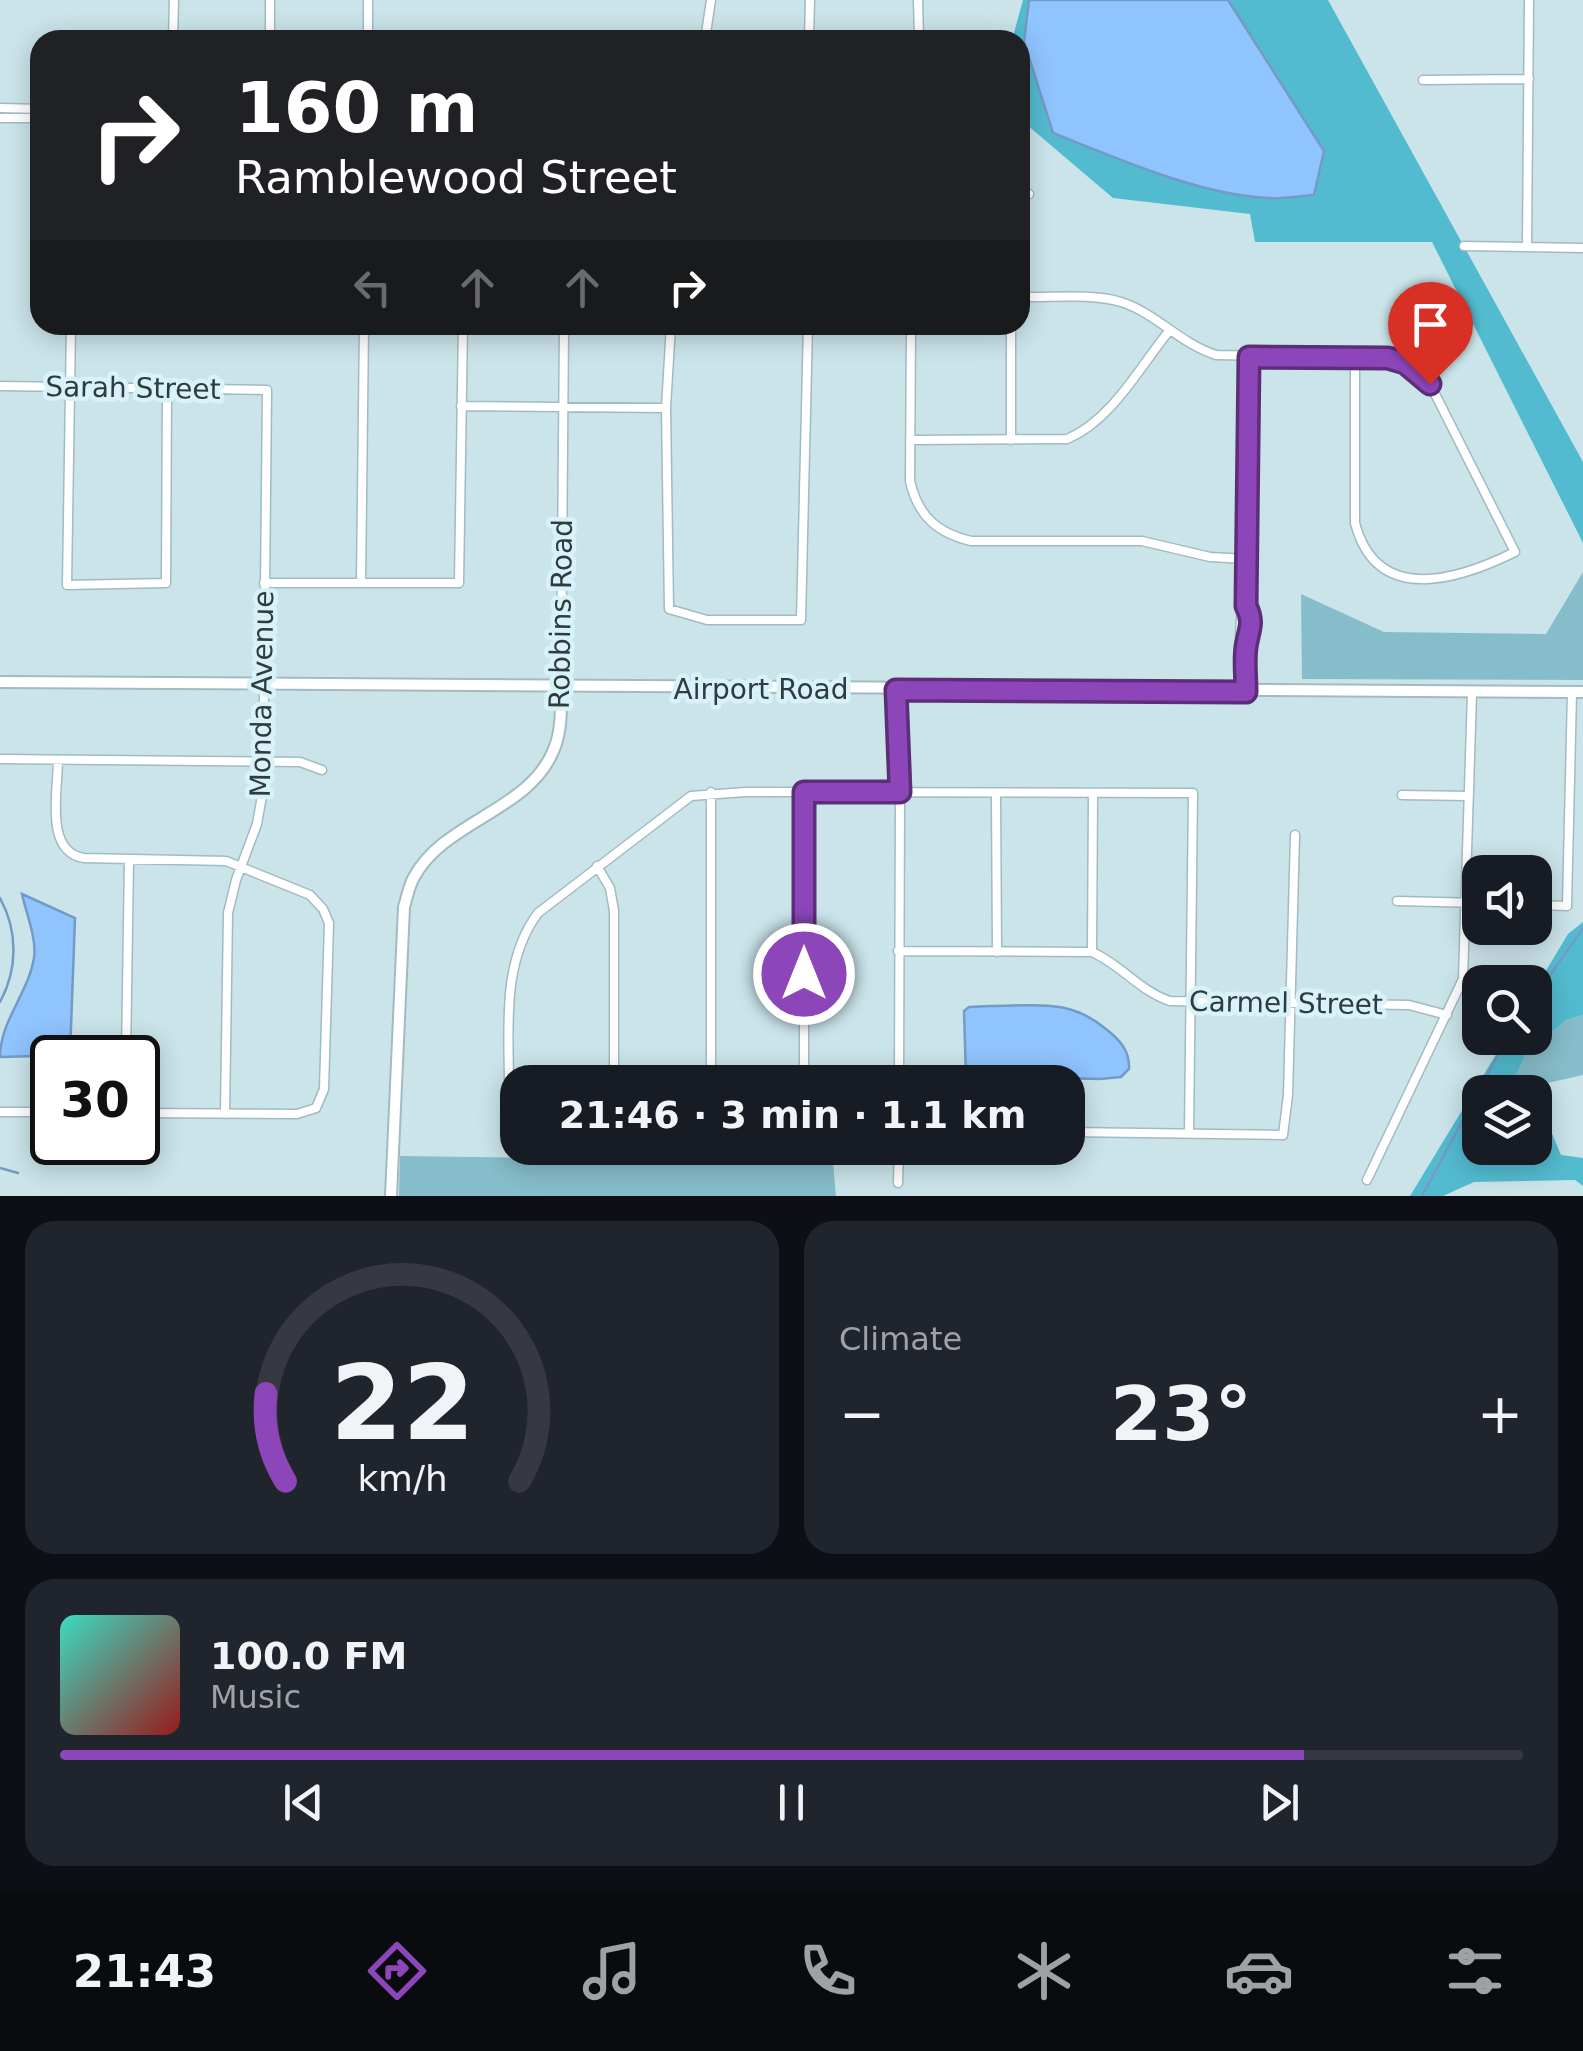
<!DOCTYPE html>
<html lang="en">
<head>
<meta charset="utf-8">
<style>
  :root { --surface:#171b24; --page:#20242c; --text:#f1f3f6; --muted:#9ea1a6; --line:#363941; --accent:#8d46b9 }
  body { margin:0; font-family:"DejaVu Sans",sans-serif; background:var(--page); color:var(--text); height:100vh; display:flex; flex-direction:column; font-size:38px; white-space:nowrap }
  * { box-sizing:border-box; margin:0 }
  p { font-size:32px; color:var(--muted) }
  .icon { flex:none; width:55px; height:55px; fill:none; stroke:currentColor; stroke-width:2; stroke-linecap:round; stroke-linejoin:round }
  .map { position:relative; height:1196px; overflow:hidden }
  .sheet { display:flex; flex-direction:column; gap:25px; padding:25px; background:#0d0f14; flex:1 }
  .sheet>* { flex:none }
  .hud { position:absolute; left:30px; top:30px; width:1000px; height:305px; border-radius:30px; box-shadow:0 5px 25px #0003; background:#202124; color:#fff; overflow:hidden }
  .fabs { position:absolute; left:1462px; top:855px; display:grid; gap:20px }
  .fabs a { display:grid; place-items:center; width:90px; height:90px; border-radius:20px; background:var(--surface); box-shadow:0 5px 25px #0003; font-size:50px }
  .speed { position:absolute; left:30px; top:1035px; display:flex; gap:20px; font-size:50px; font-weight:700; text-align:center }
  .speed>* { display:grid; place-content:center; width:130px; height:130px; border-radius:50%; background:var(--surface); box-shadow:0 5px 25px #0003; line-height:1 }
  .speed .limit { border:5px solid #111; border-radius:15px; background:#fff; color:#111 }
  .pin { position:absolute; display:grid; place-items:center; width:85px; height:85px; color:#fff; margin:-102px -42px; border-radius:50% 50% 50% 0; rotate:-45deg; box-shadow:0 0 10px #0007 }
  .pin .icon { rotate:45deg }
  .me { position:absolute; width:110px; margin:-55px; rotate:0deg; stroke-linejoin:round; filter:drop-shadow(0 0 8px #0008) }
  .turn { display:flex; align-items:center; gap:35px; height:210px; padding:0 40px; font-size:45px }
  .turn .icon { width:130px; height:130px; stroke-width:2.5 }
  .turn b { display:block; font-size:70px; line-height:85px }
  .lanes { display:flex; align-items:center; height:95px; padding:0 40px; background:#0003; justify-content:center; gap:50px; direction:ltr }
  .lanes .off { opacity:.35 }
  .big { font-size:75px; font-weight:700; line-height:1.1 }
  .sheet .card { flex:1; display:flex; flex-direction:column; justify-content:center; gap:15px; min-width:0; padding:0 35px; border-radius:30px; background:var(--page) }
  .sheet .dial { align-items:center; gap:0 }
  .dial svg { height:260px; overflow:visible; fill:none; stroke:var(--line); stroke-width:7; stroke-linecap:round; text-anchor:middle }
  .dial text { fill:var(--text); stroke:none }
  .song { display:flex; align-items:center; gap:30px }
  .cover { width:120px; height:120px; border-radius:15px; background:linear-gradient(135deg,hsl(170 70% 55%),hsl(0 70% 35%)) }
  .played { height:10px; border-radius:5px; background:linear-gradient(90deg,var(--accent) 85%,var(--line) 85%) }
  .keys { display:flex; justify-content:space-around; direction:ltr }
  .heat { display:flex; justify-content:space-between; align-items:center; font-size:55px; direction:ltr }
  .sheet .tiles { flex:1; display:grid; gap:25px; grid-template-columns:1fr 1fr }
  .card:last-child { grid-column:span 2 }
  .trip { position:absolute; left:500px; top:1065px; width:585px; height:100px; border-radius:30px; background:var(--surface); box-shadow:0 5px 25px #0003; font-weight:700; line-height:100px; text-align:center }
  .tabs { display:flex; height:160px; justify-content:space-around; align-items:center; background:#090b0e; color:var(--muted) }
  .tabs .icon { width:70px; height:70px }
  .tabs .current { color:var(--accent) }
  .tabs b { font-size:45px; color:var(--text) }
  .map>svg:first-child { display:block }
  .green { fill:#86bdca }
  .forest { fill:#53bbd0 }
  .water { fill:#90c4ff; stroke:#739bc5; stroke-width:2.5 }
  .lines { fill:none; stroke-linecap:round; stroke-linejoin:round }
  .stream { stroke:#739bc5; stroke-width:2.5 }
  .street-casing { stroke:#a1bbc1; stroke-width:11 }
  .secondary-casing { stroke:#a1bbc1; stroke-width:14 }
  .street { stroke:#fff; stroke-width:8 }
  .secondary { stroke:#fff; stroke-width:10 }
  .route-casing { stroke:#5c2e78; stroke-width:25 }
  .route { stroke:#8d46b9; stroke-width:18 }
  .labels { text-anchor:middle; dominant-baseline:central; stroke-width:9; stroke-linejoin:round; paint-order:stroke }
  .street-label { font-size:28px; fill:#303b3d; stroke:#d7f2f8 }
</style>
</head>
<body>
<div class="map">
<svg width="1583" height="1196" viewBox="0 0 1583 1196">
  <rect width="100%" height="100%" fill="#cae4ea"/>
  <!-- green -->
  <path class="green" d="M1583,572V680L1302,679L1301,594L1384,632L1546,634Z
    M1583,1015V1075L1543,1084L1538,1101L1551,1131L1535,1125V1092H1508L1525,1056L1566,1020Z
    M400,1156L833,1162L836,1196H399Z"/>
  <!-- forest -->
  <path class="forest" d="M1023,0H1328L1583,462V543L1432,242H1255L1250,214L1113,198L1020,119V40H1012Z
    M1583,922V1015L1566,1020L1525,1056L1508,1092H1480V1148H1535V1125L1551,1131L1561,1155L1583,1158V1186L1575,1180L1474,1182L1443,1196H1410L1506,1038H1535V989L1568,934Z"/>
  <!-- water -->
  <path class="water" d="M1029,0H1228L1324,151L1314,195C1299,196 1283,199 1268,198C1200,195 1116,158 1053,133L1024,42Z
    M22,894L75,918L70,1055L0,1057C0,1021 28,994 34,958C37,939 26,913 22,894Z
    M990,1006C1036,1006 1069,998 1106,1029C1120,1040 1130,1051 1129,1069L1121,1077L1100,1079L966,1076L964,1011L969,1007Z"/>
  <g class="lines">
    <!-- stream -->
    <path class="stream" d="M0,898C18,931 18,969 0,1002
      M1535,997L1583,928
      M0,1168L18,1173
      M1422,1196L1507,1038"/>
    <!-- street casing -->
    <g class="street-casing">
      <path id="street" d="M918,0L919,40
        M173,40L174,0
        M270,40V0
        M368,40V0
        M481,40L495,36L517,40
        M705,40L711,0
        M809,40L810,0
        M1423,80L1529,79
        M0,108L40,109
        M0,118H40
        M1020,189L1029,194
        M1464,246L1583,248
        M1527,246L1529,0
        M1020,297C1052,298 1090,293 1121,302C1156,313 1179,343 1216,355L1371,358L1405,363L1430,384L1515,552C1460,579 1377,607 1355,523V358
        M71,325L67,585L166,583L167,389
        M671,325L666,408L669,609L707,620H801L808,325
        M911,325L910,481C918,516 937,533 971,541H1142L1210,557L1247,559
        M0,386L267,390L263,790L257,824L236,880L228,913L225,1114
        M461,406L666,408
        M910,440L1067,439C1111,421 1139,368 1169,331
        M1011,440V325
        M264,583H459L463,325
        M361,583L364,325
        M1246,642L1240,636L1241,617L1246,606
        M561,687L564,325
        M896,689L900,792L899,1082
        M1246,692C1246,677 1244,662 1246,647C1248,631 1255,623 1246,606L1249,357
        M0,759L300,762L322,770
        M58,760C58,790 44,852 84,858L226,861L310,895L323,909L329,923L324,1089L316,1108L297,1114L138,1113
        M996,793L997,952
        M1402,795L1469,796
        M597,866L610,888L614,911V1082
        M1397,901L1480,903
        M1535,905L1567,906L1572,692
        M898,951L1092,952C1120,964 1141,992 1170,1001L1409,1005L1447,1015
        M1092,952L1093,794
        M126,1058L129,859
        M711,1082V792
        M804,1082V792
        M518,1101L509,1099C510,1037 499,965 538,913L691,796L745,792L1193,793L1189,1133
        M0,1112H52
        M1068,1132L1283,1135L1288,1095L1295,835
        M614,1156V1148
        M1367,1180L1463,979L1472,693
        M898,1183L899,1148"/>
    </g>
    <!-- secondary casing -->
    <g class="secondary-casing">
      <path id="secondary" d="M0,682L1583,692
        M391,1196L404,907C407,897 409,886 414,877C445,820 530,811 554,749C562,730 561,707 561,687"/>
    </g>
    <!-- street -->
    <use href="#street" class="street"/>
    <!-- secondary -->
    <use href="#secondary" class="secondary"/>
  </g>
  <g class="lines">
    <!-- route casing -->
    <g class="route-casing">
      <path id="route" d="M804,974V792H900L896,690L1246,692C1246,677 1244,662 1246,647C1248,631 1255,623 1246,606L1249,357L1388,358L1405,363L1430,384"/>
    </g>
    <!-- route -->
    <use href="#route" class="route"/>
  </g>
  <g class="labels">
    <!-- street labels -->
    <g class="street-label">
      <text transform="translate(133 388) rotate(1)">Sarah Street</text>
      <text transform="translate(561 614) rotate(-89)">Robbins Road</text>
      <text x="761" y="689">Airport Road</text>
      <text transform="translate(262 694) rotate(-89)">Monda Avenue</text>
      <text transform="translate(1286 1003) rotate(1)">Carmel Street</text>
    </g>
  </g>
</svg>
<div class="fabs">
<a><svg class="icon" aria-label="sound" viewBox="0 0 24 24"><path d="M4 9h4l5-4v14l-5-4H4zM17 9q2 3 0 6"/></svg></a>
<a><svg class="icon" aria-label="search" viewBox="0 0 24 24"><circle cx="10" cy="10" r="6"/><path d="M15 15l6 6"/></svg></a>
<a><svg class="icon" aria-label="layers" viewBox="0 0 24 24"><path d="M12 4l9 5-9 5-9-5zM3 14l9 5 9-5"/></svg></a>
</div>
<div class="speed"><div class="limit">30</div></div>
<div class="pin" style="left:1430px;top:384px;background:#d93025"><svg class="icon" aria-label="arrive" viewBox="0 0 24 24"><path d="M6 21V4h12l-3 4 3 4H6"/></svg></div>
<svg class="me" style="left:804px;top:974px" viewBox="-20 -20 40 40"><circle r="17" fill="#8d46b9" stroke="#fff" stroke-width="3"/><path d="M0-11L8 9 0 5-8 9z" fill="#fff"/></svg>
<div class="trip">21:46 · 3 min · 1.1 km</div>
<div class="hud">
<div class="turn"><svg class="icon" aria-label="right" viewBox="0 0 24 24"><path d="M7 20v-9h11M14 6l5 5-5 5"/></svg><div><b>160 m</b>Ramblewood Street</div></div>
<div class="lanes"><svg class="icon off" aria-label="left" viewBox="0 0 24 24"><path d="M17 20v-9H6M10 6l-5 5 5 5"/></svg><svg class="icon off" aria-label="ahead" viewBox="0 0 24 24"><path d="M12 20V5M6 11l6-6 6 6"/></svg><svg class="icon off" aria-label="ahead" viewBox="0 0 24 24"><path d="M12 20V5M6 11l6-6 6 6"/></svg><svg class="icon" aria-label="right" viewBox="0 0 24 24"><path d="M7 20v-9h11M14 6l5 5-5 5"/></svg></div>
</div>
</div>
<section class="sheet">
<div class="tiles">
<div class="card dial"><svg viewBox="0 0 100 80">
<path d="M14 69A42 42 0 1 1 86 69"/>
<path d="M14 69A42 42 0 0 1 8 42" stroke="#8d46b9"/>
<text x="50" y="56" font-size="32" font-weight="700">22</text>
<text x="50" y="72" font-size="11">km/h</text>
</svg></div>
<div class="card"><p>Climate</p>
<div class="heat"><a>−</a><b class="big">23°</b><a>+</a></div>
</div>
<div class="card">
<div class="song"><i class="cover"></i><div><b>100.0 FM</b><p>Music</p></div></div>
<div class="played"></div>
<div class="keys"><svg class="icon" aria-label="previous" viewBox="0 0 24 24"><path d="M18 5L8 12l10 7zM5 5v14"/></svg><svg class="icon" aria-label="pause" viewBox="0 0 24 24"><path d="M8 5v14M16 5v14"/></svg><svg class="icon" aria-label="next" viewBox="0 0 24 24"><path d="M6 5l10 7-10 7zM19 5v14"/></svg></div>
</div>
</div>
</section>
<nav class="tabs">
<b>21:43</b>
<svg class="icon current" aria-label="directions" viewBox="0 0 24 24"><path d="M12 3l9 9-9 9-9-9zM9 14v-3h6M13 9l2 2-2 2"/></svg>
<svg class="icon" aria-label="music" viewBox="0 0 24 24"><path d="M9 18V5l10-2v13"/><circle cx="6" cy="18" r="3"/><circle cx="16" cy="16" r="3"/></svg>
<svg class="icon" aria-label="phone" viewBox="0 0 24 24"><path d="M5 4h4l2 5-3 2q2 4 5 5l2-3 5 2v4C11 20 4 13 5 4z"/></svg>
<svg class="icon" aria-label="climate" viewBox="0 0 24 24"><path d="M12 3v18M4 7l16 10M4 17L20 7"/></svg>
<svg class="icon" aria-label="car" viewBox="0 0 24 24"><path d="M5 17H2v-5l4-1 3-4h7l3 4 3 1v5h-3M9 17h6M6 11h13"/><circle cx="7" cy="17" r="2"/><circle cx="17" cy="17" r="2"/></svg>
<svg class="icon" aria-label="filters" viewBox="0 0 24 24"><path d="M4 7h16M4 17h16"/><circle cx="9" cy="7" r="2"/><circle cx="15" cy="17" r="2"/></svg>
</nav>
</body>
</html>
